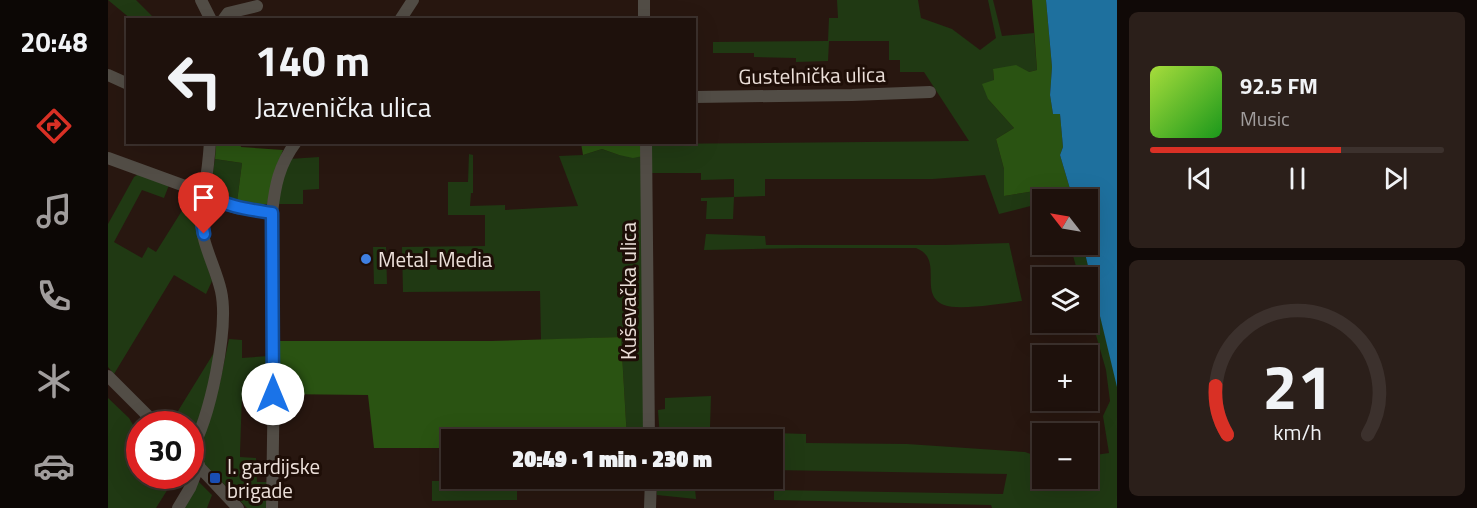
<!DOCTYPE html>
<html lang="en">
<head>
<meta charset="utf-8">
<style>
  :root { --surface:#1e110c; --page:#2b1f1a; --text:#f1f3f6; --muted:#a19d9d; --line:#3c312d; --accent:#d93025 }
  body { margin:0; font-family:"Titillium Web",sans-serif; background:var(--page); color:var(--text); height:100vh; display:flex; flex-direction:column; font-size:22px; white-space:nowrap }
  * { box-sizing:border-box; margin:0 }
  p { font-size:20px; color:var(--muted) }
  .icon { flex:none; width:33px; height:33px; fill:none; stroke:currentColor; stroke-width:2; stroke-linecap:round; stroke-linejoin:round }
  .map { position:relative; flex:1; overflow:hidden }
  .drawer { display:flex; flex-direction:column; gap:12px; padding:12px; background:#100907; width:360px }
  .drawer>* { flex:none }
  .guide { position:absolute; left:18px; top:18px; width:570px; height:126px; border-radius:0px; box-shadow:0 6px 24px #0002,0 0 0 2px var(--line); background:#1e110c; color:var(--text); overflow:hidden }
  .needle { width:39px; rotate:301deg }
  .buttons { position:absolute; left:924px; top:189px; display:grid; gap:12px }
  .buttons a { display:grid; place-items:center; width:66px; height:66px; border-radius:0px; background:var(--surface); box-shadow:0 6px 24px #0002,0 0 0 2px var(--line); font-size:30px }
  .speed { position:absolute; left:18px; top:411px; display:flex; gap:12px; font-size:30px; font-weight:700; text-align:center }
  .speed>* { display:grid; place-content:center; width:78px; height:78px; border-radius:50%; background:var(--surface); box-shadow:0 6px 24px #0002,0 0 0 2px var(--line); line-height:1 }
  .speed .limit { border:9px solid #d22; background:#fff; color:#111 }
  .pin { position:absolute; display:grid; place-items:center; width:51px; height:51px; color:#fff; margin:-62px -26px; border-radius:50% 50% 50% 0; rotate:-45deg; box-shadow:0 0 6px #0007 }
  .pin .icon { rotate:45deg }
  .me { position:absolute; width:66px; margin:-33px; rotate:0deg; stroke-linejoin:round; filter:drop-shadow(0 0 4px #0008) }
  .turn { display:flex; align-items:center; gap:21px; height:126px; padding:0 30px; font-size:27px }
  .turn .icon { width:78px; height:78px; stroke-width:2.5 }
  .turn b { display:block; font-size:42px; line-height:51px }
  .drawer .widget { flex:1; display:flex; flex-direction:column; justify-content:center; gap:9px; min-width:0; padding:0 21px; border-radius:9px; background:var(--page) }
  .drawer .dial { align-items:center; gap:0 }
  .dial svg { height:156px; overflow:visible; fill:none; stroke:var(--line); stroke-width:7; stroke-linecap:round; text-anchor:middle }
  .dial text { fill:var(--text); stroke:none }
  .song { display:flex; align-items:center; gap:18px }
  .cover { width:72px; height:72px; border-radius:9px; background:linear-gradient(135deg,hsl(80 70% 55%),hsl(120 70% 35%)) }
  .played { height:6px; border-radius:3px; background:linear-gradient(90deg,var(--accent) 65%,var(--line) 65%) }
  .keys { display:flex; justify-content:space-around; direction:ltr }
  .trip { position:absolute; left:333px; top:429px; width:342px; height:60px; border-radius:0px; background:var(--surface); box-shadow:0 6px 24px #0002,0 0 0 2px var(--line); font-weight:800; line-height:60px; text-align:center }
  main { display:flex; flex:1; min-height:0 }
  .dock { display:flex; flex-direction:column; width:108px; justify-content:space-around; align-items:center; background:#0c0705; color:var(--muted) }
  .dock .icon { width:42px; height:42px }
  .dock .current { color:var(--accent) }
  .dock b { font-size:27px; color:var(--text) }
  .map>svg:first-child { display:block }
  .green { fill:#203913 }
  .forest { fill:#2a5312 }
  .water { fill:#1e709e }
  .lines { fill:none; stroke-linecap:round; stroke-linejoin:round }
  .minor { stroke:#524d46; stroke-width:12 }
  .route-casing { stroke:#114b97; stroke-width:15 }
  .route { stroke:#1a73e8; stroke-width:10 }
  .shop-dot { fill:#3f7fe0; stroke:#1e0e07; stroke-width:2 }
  .transit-dot { fill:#1a4fb4; stroke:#1e0e07; stroke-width:2 }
  .labels { text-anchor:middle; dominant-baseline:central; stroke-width:6; stroke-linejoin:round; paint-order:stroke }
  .street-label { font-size:21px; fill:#ece0da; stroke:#1e0e07 }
  .poi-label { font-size:21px; fill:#ece0da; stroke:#1e0e07; text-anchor:start }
</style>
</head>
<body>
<main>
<nav class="dock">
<b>20:48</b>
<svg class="icon current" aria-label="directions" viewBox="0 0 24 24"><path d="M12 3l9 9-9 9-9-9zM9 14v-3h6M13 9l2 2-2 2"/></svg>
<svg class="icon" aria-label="music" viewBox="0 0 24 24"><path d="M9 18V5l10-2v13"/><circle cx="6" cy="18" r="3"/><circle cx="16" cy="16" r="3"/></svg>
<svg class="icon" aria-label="phone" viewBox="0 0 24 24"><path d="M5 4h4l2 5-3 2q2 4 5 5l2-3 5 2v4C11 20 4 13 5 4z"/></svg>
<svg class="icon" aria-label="climate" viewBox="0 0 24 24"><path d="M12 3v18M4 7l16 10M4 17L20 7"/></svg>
<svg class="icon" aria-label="car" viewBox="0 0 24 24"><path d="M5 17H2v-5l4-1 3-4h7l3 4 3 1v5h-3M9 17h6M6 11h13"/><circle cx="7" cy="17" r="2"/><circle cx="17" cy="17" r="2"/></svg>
</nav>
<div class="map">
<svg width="1009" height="508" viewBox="0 0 1009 508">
  <rect width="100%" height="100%" fill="#281710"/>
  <!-- green -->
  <path class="green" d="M0,0H28L47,19H23Z
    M729,0H810L813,18L844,29L872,50L888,38L880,0H885L894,36L926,33L929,70L921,72L885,70L886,80L880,99L906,128L888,139L896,169V196L945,188L950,199L934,200V203L891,214L877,175L825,179H657V196L626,197L625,219H598L599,201H593V198L626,197V179L593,180V173H542V144L861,141L816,72H792V60H781V41H721L720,61L688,62V58L646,57V53H605V42L720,41L721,18H730Z
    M494,149L511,155L535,156V439H519L513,337L433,340L432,291L295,292L294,247L377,246V215H340V182H360L361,154L365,155V193H363L362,206L397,205V210L470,206L451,156L475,155Z
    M211,157V189L195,190V204H169V199L181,159Z
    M107,159L134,163L129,202C119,200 109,197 102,189Z
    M29,175H34L61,185L56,198L34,190L6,242L34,258L40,247L48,252L75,209L87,217L90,238L104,281L98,294L66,275L6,374L0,367V224L26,177Z
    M598,234L657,236L658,245H837L901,243L914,301C896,303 851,311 836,305C809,294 837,259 808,248H696L596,250Z
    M962,245H975L1009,384V508H884L883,505L666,500V490L895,494L899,474L665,470L666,433L698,434V443L799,444L917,452L934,458V478H980V456L1001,453L995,416L1002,401L998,370L980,307V278L971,277Z
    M265,247H278L279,284H266Z
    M121,339L134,340V358L161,356L160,394H134L132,453V457L148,458L149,482H159V508H139L87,454L112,382Z
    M107,351L98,395L83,443L82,424H62Z
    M603,396L602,427H569L570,439H552L550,410L557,409V398Z
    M0,398L21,418L31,435L32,476H57L63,484L48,508H0Z
    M548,479H586L588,499L549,495Z
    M90,481L104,495L99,508H74Z
    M324,481H409V500L324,501Z"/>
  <!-- forest -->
  <path class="forest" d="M924,0H938L944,67L942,95L945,114H952L955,147L952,155L965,199H950L945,188L896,196V169L888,139L906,128L880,99L874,84L886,80L885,69L908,65L921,72L929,70Z
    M108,143H132L133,147L175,150L169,165L159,204L146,205L129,202L134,163L107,159Z
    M473,143H535V156L525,158L511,155L494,149L475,155Z
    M513,337L519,439L344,440L343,448H266L260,395L170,394L169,341H383Z"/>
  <!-- water -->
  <path class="water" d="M938,0H1009V387L975,245L980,244V200L965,199L952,155L955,147L952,114H945L942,95L944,67Z"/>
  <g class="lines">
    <!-- minor -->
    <path class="minor" d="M93,0L103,20
      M536,0V20
      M115,20L120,13L149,6
      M292,20L305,0
      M0,75L20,84
      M586,97L744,95L822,92
      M538,142L541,440
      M0,158L96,193L119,205L129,208L164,213
      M0,376L48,424
      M82,452C102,420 121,328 113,291C108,268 94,245 93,220C92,208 96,196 97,184C100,170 101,156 102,142
      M82,457L130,508
      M70,508L82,488L91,465
      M164,508L166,371L164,213C167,185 171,165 188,142
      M542,508L543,478"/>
  </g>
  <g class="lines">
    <!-- route casing -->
    <g class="route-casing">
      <path id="route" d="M96,234C93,220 93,207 96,193C119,207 138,209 164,213L165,394"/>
    </g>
    <!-- route -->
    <use href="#route" class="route"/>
  </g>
  <!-- markers -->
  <circle class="shop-dot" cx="258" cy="259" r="6"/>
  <rect class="transit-dot" x="101" y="472" width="12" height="12" rx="3"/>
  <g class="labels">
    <!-- street labels -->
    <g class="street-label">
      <text transform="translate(704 75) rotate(-1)">Gustelnička ulica</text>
      <text transform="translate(520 291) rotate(-90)">Kuševačka ulica</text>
    </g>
    <!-- poi labels -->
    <g class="poi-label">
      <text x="270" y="259">Metal-Media</text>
      <text x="119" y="466">I. gardijske<tspan x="119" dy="24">brigade</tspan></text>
    </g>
  </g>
</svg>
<div class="buttons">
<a><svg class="needle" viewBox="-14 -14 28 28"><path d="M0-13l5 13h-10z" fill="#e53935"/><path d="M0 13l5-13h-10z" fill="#a19d9d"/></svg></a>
<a><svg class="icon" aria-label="layers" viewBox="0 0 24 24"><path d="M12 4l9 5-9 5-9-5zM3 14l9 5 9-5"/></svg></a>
<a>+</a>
<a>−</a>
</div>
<div class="speed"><div class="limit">30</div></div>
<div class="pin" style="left:96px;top:234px;background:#d93025"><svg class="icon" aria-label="arrive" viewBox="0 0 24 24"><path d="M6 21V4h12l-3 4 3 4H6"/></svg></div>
<svg class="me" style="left:165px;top:394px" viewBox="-20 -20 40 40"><circle r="19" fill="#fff"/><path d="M0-13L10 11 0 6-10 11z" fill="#1a73e8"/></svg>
<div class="trip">20:49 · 1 min · 230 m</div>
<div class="guide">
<div class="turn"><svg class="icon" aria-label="left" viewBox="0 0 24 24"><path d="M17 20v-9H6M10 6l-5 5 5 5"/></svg><div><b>140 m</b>Jazvenička ulica</div></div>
</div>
</div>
<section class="drawer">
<div class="widget">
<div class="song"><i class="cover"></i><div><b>92.5 FM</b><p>Music</p></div></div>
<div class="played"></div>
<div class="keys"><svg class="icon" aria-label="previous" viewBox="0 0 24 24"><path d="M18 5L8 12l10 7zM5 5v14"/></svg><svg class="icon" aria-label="pause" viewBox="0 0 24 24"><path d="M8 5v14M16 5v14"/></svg><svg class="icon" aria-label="next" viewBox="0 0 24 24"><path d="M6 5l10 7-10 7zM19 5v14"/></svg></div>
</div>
<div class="widget dial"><svg viewBox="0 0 100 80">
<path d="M14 69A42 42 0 1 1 86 69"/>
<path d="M14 69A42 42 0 0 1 8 44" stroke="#d93025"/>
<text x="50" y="56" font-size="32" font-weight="700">21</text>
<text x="50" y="72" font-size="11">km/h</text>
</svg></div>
</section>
</main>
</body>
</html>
